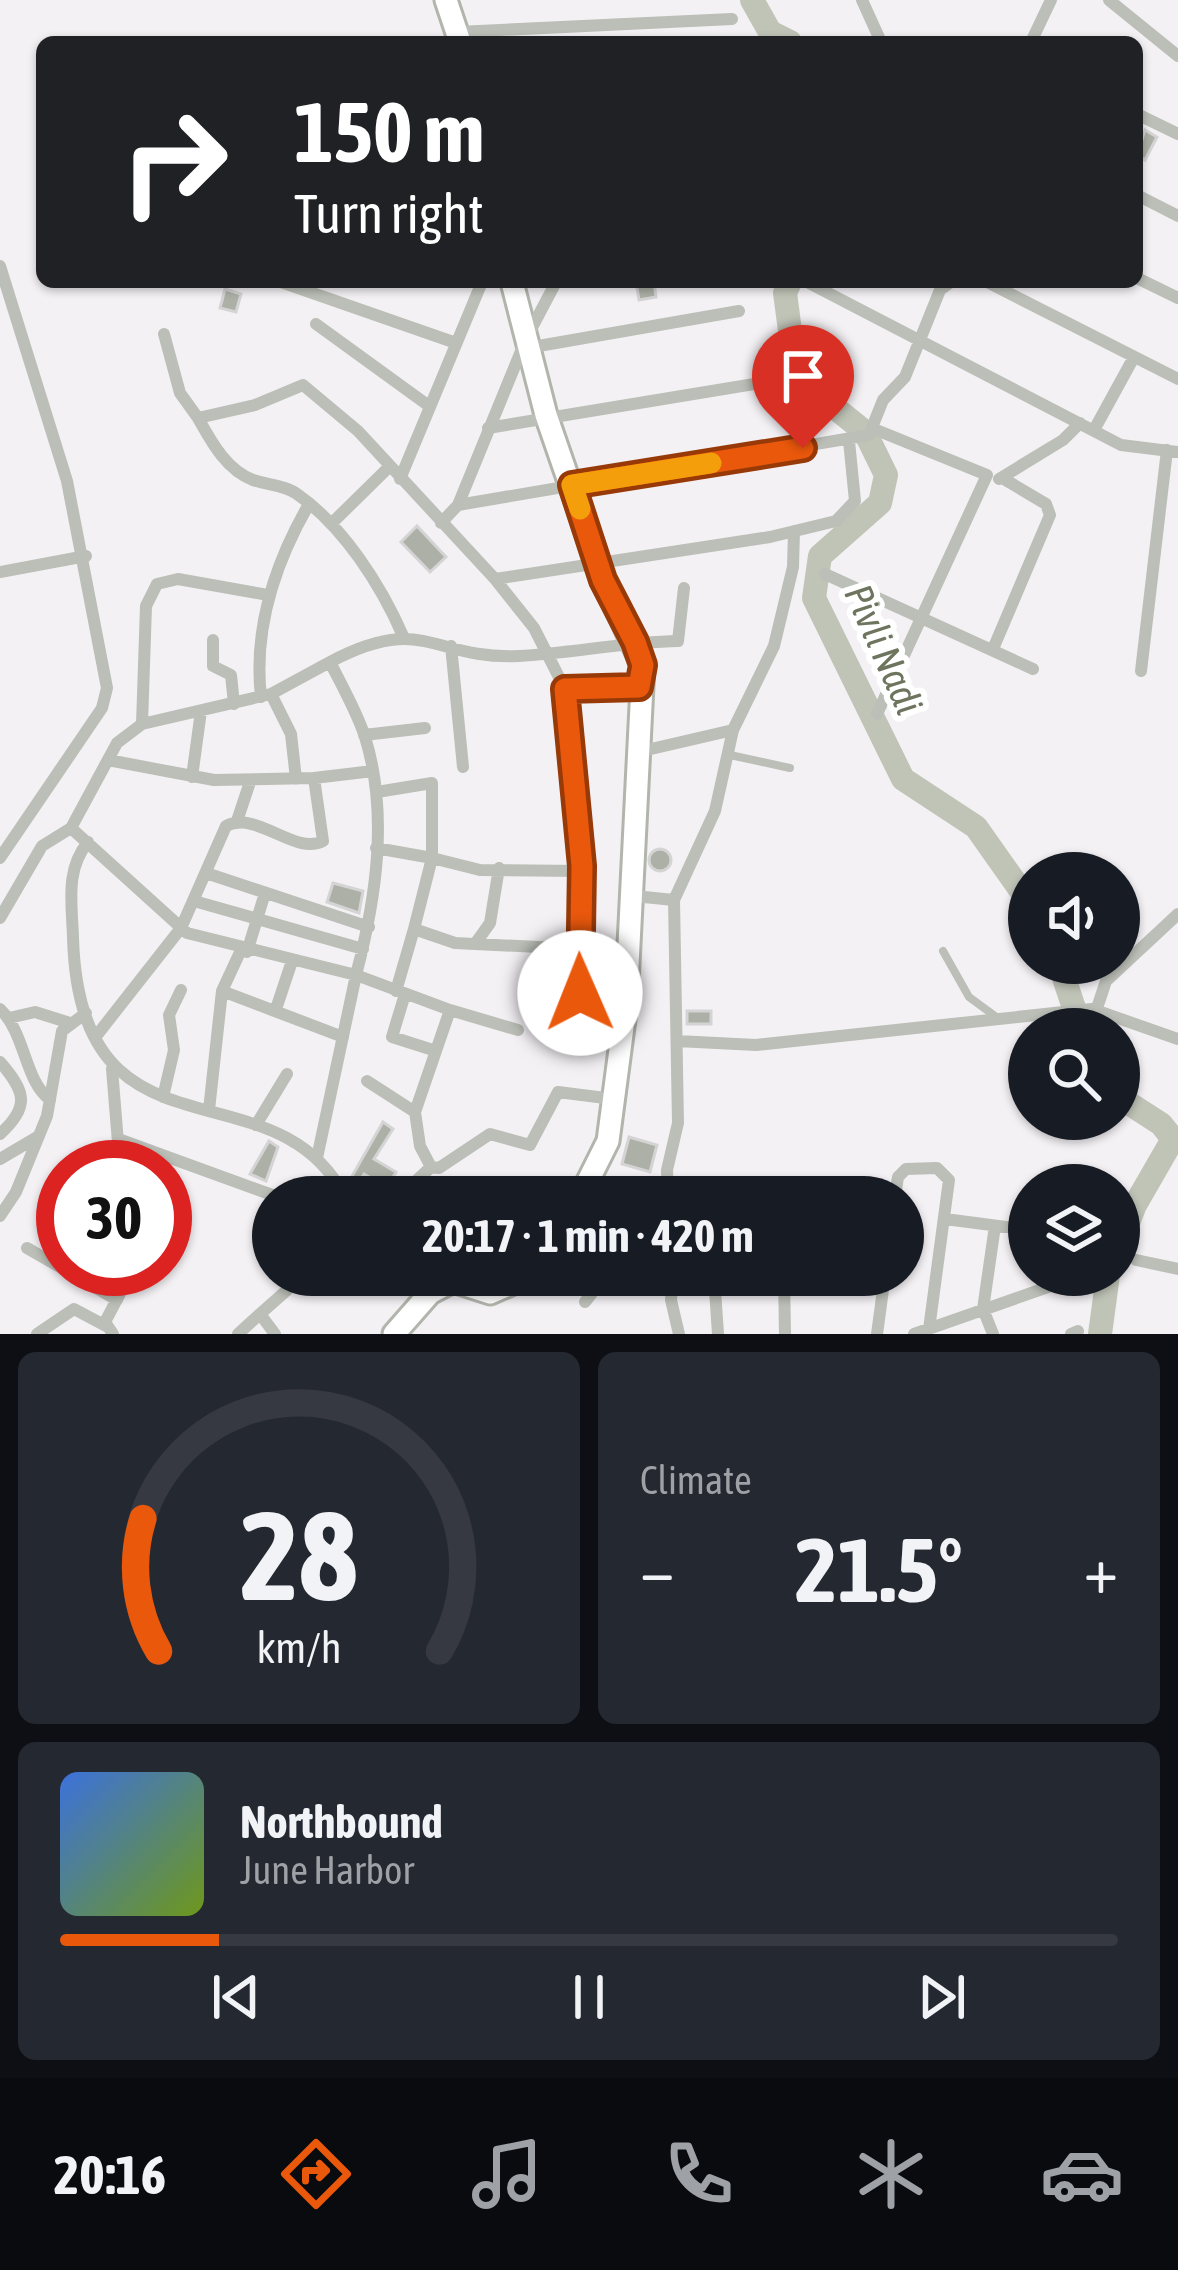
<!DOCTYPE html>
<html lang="en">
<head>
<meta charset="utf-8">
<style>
  :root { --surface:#171b24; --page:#242831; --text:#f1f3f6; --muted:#9ea1a6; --line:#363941; --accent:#ea580c }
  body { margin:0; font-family:"Asap Condensed",sans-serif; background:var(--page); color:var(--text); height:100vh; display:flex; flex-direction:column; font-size:45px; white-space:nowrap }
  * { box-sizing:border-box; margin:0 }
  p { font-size:39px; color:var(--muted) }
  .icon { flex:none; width:66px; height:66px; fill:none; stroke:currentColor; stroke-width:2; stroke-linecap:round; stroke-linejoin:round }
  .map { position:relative; height:1334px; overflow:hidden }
  .details { display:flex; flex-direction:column; gap:18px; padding:18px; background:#0d0f14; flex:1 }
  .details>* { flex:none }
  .banner { position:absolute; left:36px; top:36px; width:1107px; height:252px; border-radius:18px; box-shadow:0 3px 9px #0004; background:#202124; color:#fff; overflow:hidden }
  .fabs { position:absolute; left:1008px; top:852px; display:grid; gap:24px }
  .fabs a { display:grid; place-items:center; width:132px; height:132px; border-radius:50%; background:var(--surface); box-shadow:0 3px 9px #0004; font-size:60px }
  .speed { position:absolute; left:36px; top:1140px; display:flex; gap:24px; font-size:60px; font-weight:700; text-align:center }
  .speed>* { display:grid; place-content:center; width:156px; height:156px; border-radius:50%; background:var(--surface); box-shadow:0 3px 9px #0004; line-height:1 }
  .speed .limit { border:18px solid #d22; background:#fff; color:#111 }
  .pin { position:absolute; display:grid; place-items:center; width:102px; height:102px; color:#fff; margin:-123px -51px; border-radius:50% 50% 50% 0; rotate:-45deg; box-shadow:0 0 12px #0007 }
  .pin .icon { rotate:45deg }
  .me { position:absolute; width:132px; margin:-66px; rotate:359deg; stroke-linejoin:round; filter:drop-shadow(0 0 9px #0008) }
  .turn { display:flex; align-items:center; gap:42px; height:252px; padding:0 60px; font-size:54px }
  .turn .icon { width:156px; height:156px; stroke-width:2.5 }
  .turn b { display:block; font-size:84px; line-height:102px }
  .big { font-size:90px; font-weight:700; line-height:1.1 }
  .details .card { flex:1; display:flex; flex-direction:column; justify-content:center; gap:18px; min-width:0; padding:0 42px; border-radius:18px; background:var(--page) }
  .details .dial { align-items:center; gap:0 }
  .dial svg { height:312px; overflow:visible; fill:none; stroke:var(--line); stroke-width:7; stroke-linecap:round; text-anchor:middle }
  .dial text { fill:var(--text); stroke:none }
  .song { display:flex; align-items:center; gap:36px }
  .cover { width:144px; height:144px; border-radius:18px; background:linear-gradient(135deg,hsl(220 70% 55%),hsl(80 70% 35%)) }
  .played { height:12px; border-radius:6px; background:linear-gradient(90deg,var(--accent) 15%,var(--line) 15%) }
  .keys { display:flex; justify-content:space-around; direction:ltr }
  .heat { display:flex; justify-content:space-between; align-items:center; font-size:66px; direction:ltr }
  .details .tiles { flex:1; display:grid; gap:18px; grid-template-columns:1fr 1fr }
  .card:last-child { grid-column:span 2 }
  .trip { position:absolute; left:252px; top:1176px; width:672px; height:120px; border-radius:60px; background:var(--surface); box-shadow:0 3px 9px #0004; font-weight:700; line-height:120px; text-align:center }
  .tab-bar { display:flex; height:192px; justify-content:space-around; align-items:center; background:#090b0e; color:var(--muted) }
  .tab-bar .icon { width:84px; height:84px }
  .tab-bar .on { color:var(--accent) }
  .tab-bar b { font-size:54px; color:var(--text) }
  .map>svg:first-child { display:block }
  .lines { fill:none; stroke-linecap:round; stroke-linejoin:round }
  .river { stroke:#c0c4b7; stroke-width:24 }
  .building { fill:#acb0a6; stroke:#d5d4d5; stroke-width:3 }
  .secondary-casing { stroke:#b1b5ac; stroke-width:27 }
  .lane { stroke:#bbbfb7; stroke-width:8 }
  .street { stroke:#bbbfb7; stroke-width:12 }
  .secondary { stroke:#fff; stroke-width:21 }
  .route-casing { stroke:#983908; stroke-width:30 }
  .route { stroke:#ea580c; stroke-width:21 }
  .slow { stroke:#f59e0b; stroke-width:21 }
  .labels { text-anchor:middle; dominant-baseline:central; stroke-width:12; stroke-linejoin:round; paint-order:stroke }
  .water-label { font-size:39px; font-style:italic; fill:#6e755e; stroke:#fff }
</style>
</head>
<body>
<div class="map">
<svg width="1178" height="1334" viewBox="0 0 1178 1334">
  <rect width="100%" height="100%" fill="#f4f1f4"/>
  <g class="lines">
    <!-- river -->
    <path class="river" d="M752,0L770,32L790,42
      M790,282L785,293L793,353L819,395L865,432L886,475L880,503L820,556L814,598L903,779L976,827L1029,902
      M1059,963L1081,1029
      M1119,1097L1161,1124L1173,1139L1135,1205L1119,1246
      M1100,1334L1108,1275"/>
  </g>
  <!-- building -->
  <path class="building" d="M1145,130L1157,137L1145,160L1137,155Z
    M636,282H654L656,297L639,300Z
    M225,289L241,294L236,312L220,308Z
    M417,526L446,557L430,572L401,542Z
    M649 860a11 11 0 1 1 22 0a11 11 0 1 1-22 0Z
    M333,883L363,891L359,913L327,902Z
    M687,1011H711V1024H687Z
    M383,1122L393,1129L374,1159L396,1172L387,1188L364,1174L358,1183L351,1178Z
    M629,1137L657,1145L650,1172L622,1164Z
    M269,1141L278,1147L266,1181L250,1174Z"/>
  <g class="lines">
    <!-- secondary casing -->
    <g class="secondary-casing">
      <path id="secondary" d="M446,0L460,42
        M512,282L546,415L603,580L643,666L626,1004L608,1141L580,1197
        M394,1334L430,1293L453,1281L490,1293L532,1275"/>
    </g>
    <!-- lane -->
    <path class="lane" d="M730,755L790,768
      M943,951L969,997L999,1019"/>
    <!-- street -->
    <path class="street" d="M862,0L881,42
      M1109,0L1178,56
      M458,32L732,19
      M1031,42L1051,0
      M1137,114L1178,134
      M1137,195L1178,216
      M0,266L67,481L107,688L102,708L0,858
      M1137,278L1178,298
      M281,282L456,343
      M807,282L1121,445L1178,452
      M987,282L1178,379
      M316,324L429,406
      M164,334L180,393L198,418
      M527,348L739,311
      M488,428L772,381
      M874,429L987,475L877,714
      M1094,430L1134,357
      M400,479L482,282
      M999,479L1063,440L1080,423
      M458,505L869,435L883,400L905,377L940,290L951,282
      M441,523L458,505L526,339L556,282
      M331,524L389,467
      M0,572L86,556
      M825,574L1033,669
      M495,579L770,537L836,521L855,501L849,441
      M403,636C381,585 343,526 297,494C285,485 267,485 253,480C226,470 211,441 198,418L255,405L303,385L358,431L495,579L534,628L565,689L582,865L579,1035L622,1037
      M213,640V666L231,675L234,704
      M451,646L463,767
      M993,649L1050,515L1046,504L1004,479
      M1141,671L1167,450
      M565,689L639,687
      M271,694L291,734L296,779
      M261,697C253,627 275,563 309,504
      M142,724L146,606L157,584L178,579L268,595
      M364,735L425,728
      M638,752L733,730
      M192,777L201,711
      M314,778L373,771
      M237,821L250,782
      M71,828L187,933L356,975C376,899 389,814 365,737C357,712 342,686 330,662C424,612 433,660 519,656C572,653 625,642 678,641L684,588
      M88,842C65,870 72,903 73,938C80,1174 274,1059 345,1197
      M376,848L432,858V783L377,792
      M206,873L369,927
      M634,896L674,900L678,1123L667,1170L668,1197
      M674,900L715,811L733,730L774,646L793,567L794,531
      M194,901L363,949
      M0,918L42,846L71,828L117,743L142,724L271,694L330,662
      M475,944L490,923L499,868
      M580,949L455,943L414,929L432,858L480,870L581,871
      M241,950L222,991L343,1037
      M247,952L265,893
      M396,991L414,929
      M405,994L392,1037L433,1050
      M0,1009C26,1034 24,1080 50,1100
      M276,1009L292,961
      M450,1010L518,1030
      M1096,1011L1106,981L1178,914
      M9,1018L35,1012L70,1023
      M97,1035L181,928L226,826C257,810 295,856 323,841L314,778L214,780L108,760
      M677,1041L756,1045L1092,1009L1178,1039
      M0,1062C25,1091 31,1106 0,1134
      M112,1069L120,1167
      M367,1081L415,1112L420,1146L431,1167
      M163,1097L174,1050L169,1015L181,990
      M209,1110L222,991
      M256,1125L287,1074
      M121,1140L278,1197
      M317,1158L356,975L450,1010L415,1112
      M0,1159L39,1136
      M399,1197L431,1167L439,1168L490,1134L530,1145L558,1092L613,1099
      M524,1197L543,1182L576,1197
      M895,1197L898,1177L906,1169L937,1168L949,1180L929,1329
      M0,1216L16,1192L47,1116L62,1031L86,1013
      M945,1219L1029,1230
      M27,1248L117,1300
      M1136,1260L1178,1269
      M673,1275L671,1300L679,1334
      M714,1275L718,1334
      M784,1275L785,1334
      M785,1289L814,1275
      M585,1302L606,1275
      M37,1334L74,1309L106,1326
      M113,1334L105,1322L133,1269
      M238,1334L260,1314
      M275,1334L260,1314L304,1275
      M877,1334L885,1275
      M914,1334L1068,1280
      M993,1334L983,1309L995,1226
      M1071,1334L1078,1331"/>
    <!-- secondary -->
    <use href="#secondary" class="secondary"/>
  </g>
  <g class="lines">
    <!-- route casing -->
    <g class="route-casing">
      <path id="route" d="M580,993L582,866L565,689L639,687L643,665L635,642L603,580L572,485L803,448"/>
    </g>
    <!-- route -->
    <use href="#route" class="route"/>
    <!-- slow -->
    <path class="slow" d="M580,509L572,485L711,463"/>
  </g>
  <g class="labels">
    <!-- water labels -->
    <g class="water-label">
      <text transform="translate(884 649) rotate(66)">Pivli Nadi</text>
    </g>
  </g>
</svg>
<div class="fabs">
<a><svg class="icon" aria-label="sound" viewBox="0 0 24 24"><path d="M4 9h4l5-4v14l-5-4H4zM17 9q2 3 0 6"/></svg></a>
<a><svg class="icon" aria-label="search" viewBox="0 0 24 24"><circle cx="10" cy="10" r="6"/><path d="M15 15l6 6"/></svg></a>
<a><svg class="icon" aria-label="layers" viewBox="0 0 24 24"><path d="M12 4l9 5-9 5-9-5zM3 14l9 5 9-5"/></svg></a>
</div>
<div class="speed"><div class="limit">30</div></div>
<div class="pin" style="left:803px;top:448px;background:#d93025"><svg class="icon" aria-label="arrive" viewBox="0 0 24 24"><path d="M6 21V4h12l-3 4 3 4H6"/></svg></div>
<svg class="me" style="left:580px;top:993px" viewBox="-20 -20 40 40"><circle r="19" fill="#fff"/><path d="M0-13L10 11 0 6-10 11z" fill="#ea580c"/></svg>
<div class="trip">20:17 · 1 min · 420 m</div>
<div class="banner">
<div class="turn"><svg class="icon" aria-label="right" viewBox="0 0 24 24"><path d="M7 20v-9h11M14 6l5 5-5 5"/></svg><div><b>150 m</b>Turn right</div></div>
</div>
</div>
<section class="details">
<div class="tiles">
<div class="card dial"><svg viewBox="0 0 100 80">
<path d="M14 69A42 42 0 1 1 86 69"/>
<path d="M14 69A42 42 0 0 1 10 35" stroke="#ea580c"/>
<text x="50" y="56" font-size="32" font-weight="700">28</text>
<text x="50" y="72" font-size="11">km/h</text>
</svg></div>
<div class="card"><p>Climate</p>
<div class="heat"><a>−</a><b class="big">21.5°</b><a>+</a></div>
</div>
<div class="card">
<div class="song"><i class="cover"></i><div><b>Northbound</b><p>June Harbor</p></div></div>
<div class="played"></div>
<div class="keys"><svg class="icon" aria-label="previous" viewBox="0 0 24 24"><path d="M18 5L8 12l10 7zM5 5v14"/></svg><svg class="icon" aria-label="pause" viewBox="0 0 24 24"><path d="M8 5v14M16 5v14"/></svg><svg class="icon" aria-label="next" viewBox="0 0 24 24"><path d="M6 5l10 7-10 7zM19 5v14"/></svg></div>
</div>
</div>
</section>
<nav class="tab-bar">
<b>20:16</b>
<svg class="icon on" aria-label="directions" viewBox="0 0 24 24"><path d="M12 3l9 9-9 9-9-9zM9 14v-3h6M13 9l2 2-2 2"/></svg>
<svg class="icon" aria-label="music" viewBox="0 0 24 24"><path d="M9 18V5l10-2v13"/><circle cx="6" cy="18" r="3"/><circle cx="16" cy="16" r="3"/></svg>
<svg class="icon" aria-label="phone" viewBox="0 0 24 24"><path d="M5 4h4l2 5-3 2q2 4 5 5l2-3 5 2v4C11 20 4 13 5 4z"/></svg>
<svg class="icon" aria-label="climate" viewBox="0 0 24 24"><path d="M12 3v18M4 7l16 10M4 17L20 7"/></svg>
<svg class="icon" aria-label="car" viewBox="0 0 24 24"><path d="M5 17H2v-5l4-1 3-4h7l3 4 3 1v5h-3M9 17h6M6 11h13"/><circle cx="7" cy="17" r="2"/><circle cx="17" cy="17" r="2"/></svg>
</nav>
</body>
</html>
